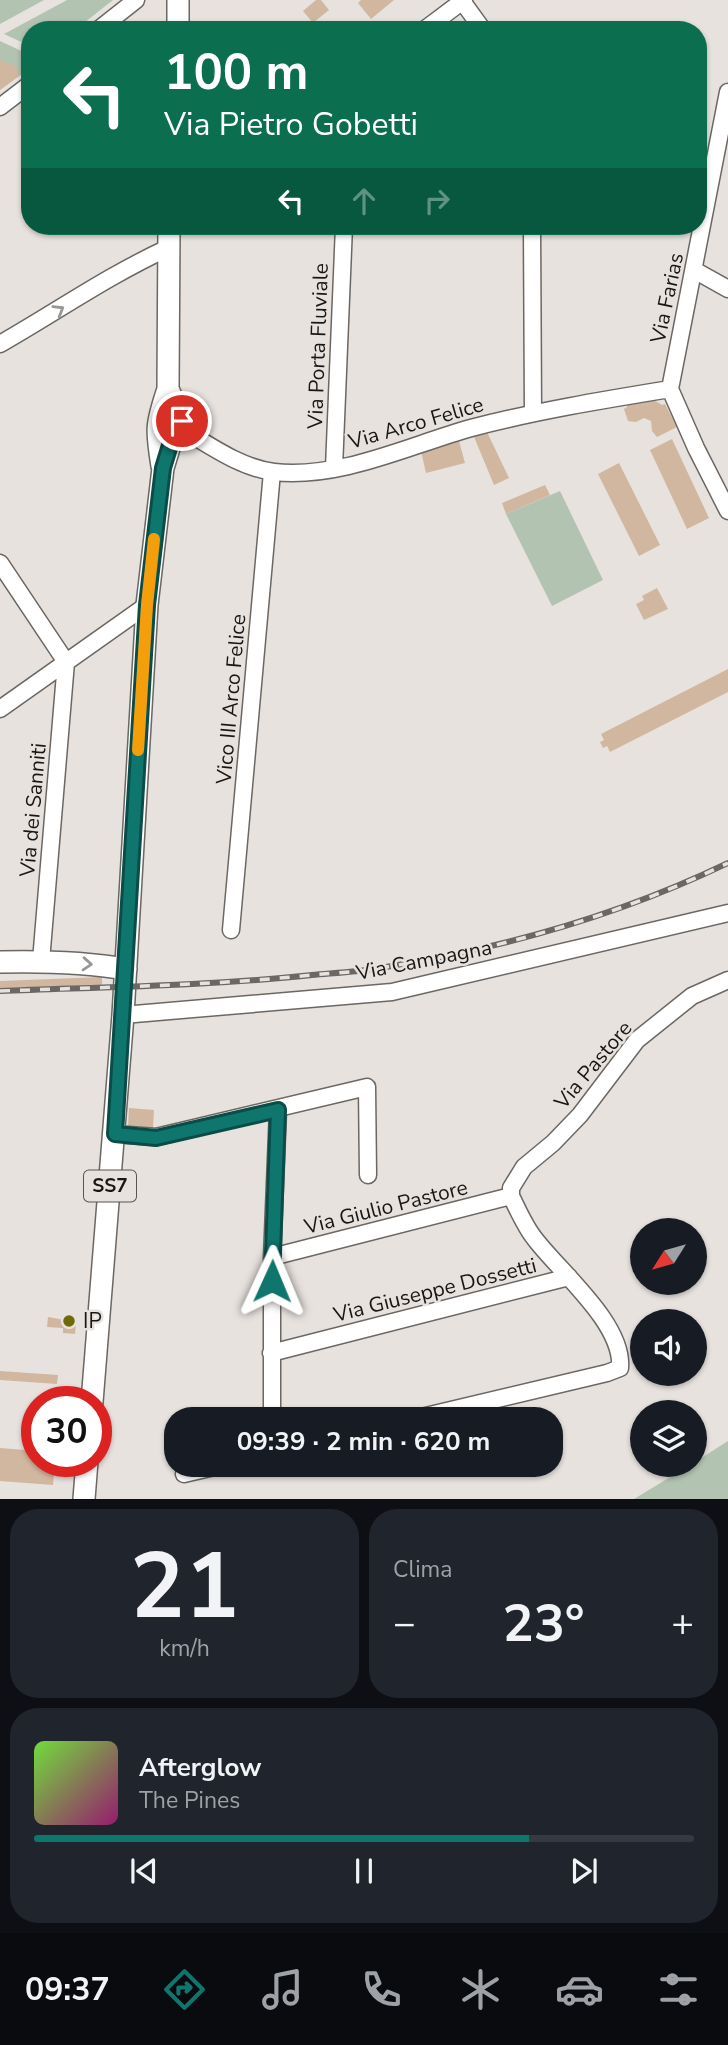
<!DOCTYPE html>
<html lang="it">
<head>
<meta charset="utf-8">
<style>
  :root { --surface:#171b24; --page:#20242c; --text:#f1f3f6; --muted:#9ea1a6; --line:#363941; --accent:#0f766e }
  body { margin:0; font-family:"Nunito Sans",sans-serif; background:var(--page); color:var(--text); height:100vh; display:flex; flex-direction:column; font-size:26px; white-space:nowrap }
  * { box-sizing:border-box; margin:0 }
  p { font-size:23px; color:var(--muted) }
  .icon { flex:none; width:38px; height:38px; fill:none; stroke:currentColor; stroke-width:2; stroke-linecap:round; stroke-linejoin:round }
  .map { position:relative; height:1499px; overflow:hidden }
  .sheet { display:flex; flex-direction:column; gap:10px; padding:10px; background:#0d0f14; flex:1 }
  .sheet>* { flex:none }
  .banner { position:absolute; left:21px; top:21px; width:686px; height:214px; border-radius:28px; box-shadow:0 2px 5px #0004; background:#0b6e4f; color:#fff; overflow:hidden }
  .needle { width:46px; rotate:233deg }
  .fabs { position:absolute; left:630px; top:1218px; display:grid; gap:14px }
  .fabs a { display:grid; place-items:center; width:77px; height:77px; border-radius:50%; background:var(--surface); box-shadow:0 2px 5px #0004; font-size:35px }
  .speed { position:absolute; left:21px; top:1386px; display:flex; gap:14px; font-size:35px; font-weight:700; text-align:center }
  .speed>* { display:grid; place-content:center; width:91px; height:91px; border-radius:50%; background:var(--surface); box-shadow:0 2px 5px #0004; line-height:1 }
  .speed .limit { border:10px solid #d22; background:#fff; color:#111 }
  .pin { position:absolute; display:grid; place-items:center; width:60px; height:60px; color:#fff; margin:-30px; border:4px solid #fff; border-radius:50%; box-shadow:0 2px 7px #0007 }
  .me { position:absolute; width:77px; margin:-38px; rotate:1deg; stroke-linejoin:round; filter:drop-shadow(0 0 5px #0008) }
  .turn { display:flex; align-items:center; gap:24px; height:147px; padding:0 28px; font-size:32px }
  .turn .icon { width:91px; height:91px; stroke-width:2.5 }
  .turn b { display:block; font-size:49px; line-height:60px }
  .lanes { display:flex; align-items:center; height:66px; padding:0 28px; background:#0003; justify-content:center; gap:35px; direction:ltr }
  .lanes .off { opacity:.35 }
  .big { font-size:52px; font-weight:700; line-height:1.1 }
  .sheet .tile { flex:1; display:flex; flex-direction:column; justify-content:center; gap:10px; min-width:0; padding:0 24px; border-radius:28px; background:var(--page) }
  .sheet .dial { align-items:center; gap:0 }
  .dial b { font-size:91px; line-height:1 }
  .song { display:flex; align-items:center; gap:21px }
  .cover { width:84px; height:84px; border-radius:10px; background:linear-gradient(135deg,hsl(100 70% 55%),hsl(320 70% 35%)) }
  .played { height:7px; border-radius:4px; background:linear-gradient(90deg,var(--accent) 75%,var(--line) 75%) }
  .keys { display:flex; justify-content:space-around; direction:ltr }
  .heat { display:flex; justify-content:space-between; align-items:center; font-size:38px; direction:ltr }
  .sheet .tiles { flex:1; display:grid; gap:10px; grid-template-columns:1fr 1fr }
  .tile:last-child { grid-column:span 2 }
  .trip { position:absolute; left:164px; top:1407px; width:399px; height:70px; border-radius:28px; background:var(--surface); box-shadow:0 2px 5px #0004; font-weight:700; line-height:70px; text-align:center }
  .dock { display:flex; height:112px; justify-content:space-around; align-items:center; background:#090b0e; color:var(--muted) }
  .dock .icon { width:49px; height:49px }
  .dock .active { color:var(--accent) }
  .dock b { font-size:32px; color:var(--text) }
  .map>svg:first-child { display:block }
  .green { fill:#b3c3b2 }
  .building { fill:#d1b79f }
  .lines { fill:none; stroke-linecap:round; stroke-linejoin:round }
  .minor-casing { stroke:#6b6763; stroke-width:19 }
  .major-casing { stroke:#6b6763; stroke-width:24 }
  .minor { stroke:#fff; stroke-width:16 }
  .major { stroke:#fff; stroke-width:21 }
  .rail-casing { stroke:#6a6765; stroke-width:6 }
  .rail { stroke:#e7e2de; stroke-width:3.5; stroke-dasharray:10; stroke-linecap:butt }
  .oneway { stroke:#989796 }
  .route-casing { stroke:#0a4d48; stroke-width:18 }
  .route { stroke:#0f766e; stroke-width:12 }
  .slow { stroke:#f59e0b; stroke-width:12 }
  .poi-dot { fill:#6f6a06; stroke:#e7e2de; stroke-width:2.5 }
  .labels { text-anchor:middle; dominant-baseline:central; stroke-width:5; stroke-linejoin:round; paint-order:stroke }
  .shield { fill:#e7e2de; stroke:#575452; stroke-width:2 }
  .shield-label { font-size:19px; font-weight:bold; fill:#191716 }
  .street-label { font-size:21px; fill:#191716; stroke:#e7e2de }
  .poi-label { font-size:21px; fill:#191716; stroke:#e7e2de; text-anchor:start }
</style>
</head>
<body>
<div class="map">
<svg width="728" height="1499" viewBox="0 0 728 1499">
  <rect width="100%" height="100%" fill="#e7e2de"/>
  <!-- green -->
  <path class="green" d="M0,0H44L0,24Z
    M67,0H113L75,30H30V46L4,34Z
    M0,41L30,55V68L0,90Z
    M560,491L603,580L552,606L506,514Z
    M728,1441V1499H634L690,1465H695V1462Z"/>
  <!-- building -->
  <path class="building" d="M316,0H321L329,10L313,23L303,11Z
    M361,0H394L371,19L358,3Z
    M0,60L17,67L19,76L0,90Z
    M626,398L652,399L662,405L665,404L677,427L657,437L652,431L651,421L644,418L636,422L628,421L624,409L627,407Z
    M486,430L509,478L494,485L472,432Z
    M672,439L709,518L687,529L650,450Z
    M459,441L465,463L426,473L421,451Z
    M619,463L660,545L639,556L598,474Z
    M545,485L550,495L506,514L502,503Z
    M657,588L668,609L644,620L636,604L644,600L642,596Z
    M728,669V692L610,752L607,746L603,748L600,742L604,740L601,734Z
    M102,977V987L0,991V981Z
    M129,1108L154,1110L153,1128L128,1126Z
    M48,1317L76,1322L75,1334L63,1333V1328L47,1327Z
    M0,1371L58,1375L57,1384L0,1380Z
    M0,1448L37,1451V1461H55L53,1485L0,1481Z"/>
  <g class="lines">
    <!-- minor casing -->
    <g class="minor-casing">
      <path id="minor" d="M462,1L483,30
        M98,30L136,0
        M424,30L464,0
        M0,107L30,84
        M532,226L533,413
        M694,270L728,289
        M0,344C56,312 109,275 168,248
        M670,389L728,92
        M670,389L696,448L728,511
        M182,429C209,445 241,468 274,472C341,479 407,446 471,428C536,411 603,400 670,389
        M334,468L344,226
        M0,563L66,662L41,961
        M0,709L147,605
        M231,930L272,472
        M123,1015L392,992L728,913
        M115,1134L156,1137L367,1087L368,1175
        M511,1196V1188L524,1167L553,1143L580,1115L637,1040L692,996L728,980
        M272,1257L511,1196
        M271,1353L569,1277
        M272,1419V1257L278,1109
        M413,1419L607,1373L620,1368C624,1324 560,1272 535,1239C525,1227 518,1210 511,1196
        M184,1474L223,1465"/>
    </g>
    <!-- major casing -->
    <g class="major-casing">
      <path id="major" d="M178,0V30
        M162,466C156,429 156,425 168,389
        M0,962C42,961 84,962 126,969
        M92,1402L123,1015L147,605L163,468L170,445L182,429V421L168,389L169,226
        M84,1499L87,1461"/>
    </g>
    <!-- minor -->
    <use href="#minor" class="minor"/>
    <!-- major -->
    <use href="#major" class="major"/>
    <!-- rail casing -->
    <g class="rail-casing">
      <path id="rail" d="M0,991C104,987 208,986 312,975C334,973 357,972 380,968C500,949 618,916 728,863"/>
    </g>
    <!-- rail -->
    <use href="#rail" class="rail"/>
  </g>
  <!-- one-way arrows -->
  <defs><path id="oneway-chevron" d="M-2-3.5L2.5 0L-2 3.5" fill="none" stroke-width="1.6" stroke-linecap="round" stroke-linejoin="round" transform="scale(1.75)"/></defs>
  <g class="oneway">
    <use href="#oneway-chevron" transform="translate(59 310) rotate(-31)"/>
    <use href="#oneway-chevron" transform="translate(87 964) rotate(4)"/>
  </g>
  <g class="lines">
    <!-- route casing -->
    <g class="route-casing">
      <path id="route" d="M182,421V429L170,445L163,468L147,605L115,1134L156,1138L278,1110L272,1281"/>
    </g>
    <!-- route -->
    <use href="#route" class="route"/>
    <!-- slow -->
    <path class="slow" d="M138,750L147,605L154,539"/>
  </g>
  <!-- markers -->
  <circle class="poi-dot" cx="69" cy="1321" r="7"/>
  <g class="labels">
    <!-- shield labels -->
    <rect class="shield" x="84" y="1170.5" width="52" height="31" rx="5"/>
    <g class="shield-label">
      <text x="110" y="1186">SS7</text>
    </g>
    <!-- street labels -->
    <g class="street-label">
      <text transform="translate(667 298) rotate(-78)">Via Farias</text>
      <text transform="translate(318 346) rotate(-88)">Via Porta Fluviale</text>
      <text transform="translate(416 423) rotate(-16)">Via Arco Felice</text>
      <text transform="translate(231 699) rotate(-85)">Vico III Arco Felice</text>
      <text transform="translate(33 810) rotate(-85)">Via dei Sanniti</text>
      <text transform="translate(424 960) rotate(-11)">Via Campagna</text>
      <text transform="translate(593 1065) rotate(-50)">Via Pastore</text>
      <text transform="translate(386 1207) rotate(-14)">Via Giulio Pastore</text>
      <text transform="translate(435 1290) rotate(-14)">Via Giuseppe Dossetti</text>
    </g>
    <!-- poi labels -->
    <g class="poi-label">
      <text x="83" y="1321">IP</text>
    </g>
  </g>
</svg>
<div class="fabs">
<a><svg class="needle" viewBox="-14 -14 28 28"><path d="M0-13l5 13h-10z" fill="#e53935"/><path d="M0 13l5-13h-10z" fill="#9ea1a6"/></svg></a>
<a><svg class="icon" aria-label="sound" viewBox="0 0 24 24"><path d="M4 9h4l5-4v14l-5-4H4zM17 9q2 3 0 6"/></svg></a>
<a><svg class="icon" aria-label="layers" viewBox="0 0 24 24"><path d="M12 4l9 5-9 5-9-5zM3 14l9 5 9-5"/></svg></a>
</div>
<div class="speed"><div class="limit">30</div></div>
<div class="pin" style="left:182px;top:421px;background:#d93025"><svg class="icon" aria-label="arrive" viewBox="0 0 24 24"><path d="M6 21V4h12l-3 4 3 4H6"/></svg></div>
<svg class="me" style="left:272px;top:1281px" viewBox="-20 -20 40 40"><path d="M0-17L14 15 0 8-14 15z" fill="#0f766e" stroke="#fff" stroke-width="4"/></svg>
<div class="trip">09:39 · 2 min · 620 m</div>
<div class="banner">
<div class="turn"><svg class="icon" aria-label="left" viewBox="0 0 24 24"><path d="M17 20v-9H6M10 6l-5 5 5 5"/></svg><div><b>100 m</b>Via Pietro Gobetti</div></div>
<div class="lanes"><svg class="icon" aria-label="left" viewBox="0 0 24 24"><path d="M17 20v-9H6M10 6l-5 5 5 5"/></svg><svg class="icon off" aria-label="ahead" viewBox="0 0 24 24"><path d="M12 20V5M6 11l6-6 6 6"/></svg><svg class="icon off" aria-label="right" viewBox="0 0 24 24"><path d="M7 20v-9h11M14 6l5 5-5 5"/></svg></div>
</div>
</div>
<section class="sheet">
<div class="tiles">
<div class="tile dial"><b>21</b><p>km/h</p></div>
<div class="tile"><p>Clima</p>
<div class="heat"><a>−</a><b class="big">23°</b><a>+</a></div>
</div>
<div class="tile">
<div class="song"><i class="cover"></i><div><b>Afterglow</b><p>The Pines</p></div></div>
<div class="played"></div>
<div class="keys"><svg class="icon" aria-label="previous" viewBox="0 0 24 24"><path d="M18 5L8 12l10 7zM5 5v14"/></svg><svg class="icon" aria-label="pause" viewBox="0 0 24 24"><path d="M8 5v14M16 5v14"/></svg><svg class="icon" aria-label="next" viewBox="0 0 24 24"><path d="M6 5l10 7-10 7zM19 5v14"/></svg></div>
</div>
</div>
</section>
<nav class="dock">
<b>09:37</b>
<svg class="icon active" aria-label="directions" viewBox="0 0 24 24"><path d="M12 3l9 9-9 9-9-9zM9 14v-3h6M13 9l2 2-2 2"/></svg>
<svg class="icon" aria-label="music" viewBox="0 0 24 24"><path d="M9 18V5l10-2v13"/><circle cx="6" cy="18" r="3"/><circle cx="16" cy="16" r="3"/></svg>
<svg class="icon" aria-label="phone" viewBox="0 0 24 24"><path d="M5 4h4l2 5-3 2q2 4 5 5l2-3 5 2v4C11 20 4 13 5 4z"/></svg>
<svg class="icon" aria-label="climate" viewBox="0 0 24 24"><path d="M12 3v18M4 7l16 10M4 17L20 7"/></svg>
<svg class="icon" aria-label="car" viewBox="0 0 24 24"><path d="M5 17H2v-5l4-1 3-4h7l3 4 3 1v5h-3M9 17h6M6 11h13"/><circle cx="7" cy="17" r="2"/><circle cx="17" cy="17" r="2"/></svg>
<svg class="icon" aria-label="filters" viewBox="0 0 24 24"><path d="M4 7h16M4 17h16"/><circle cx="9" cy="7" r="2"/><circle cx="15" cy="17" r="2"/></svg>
</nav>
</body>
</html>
